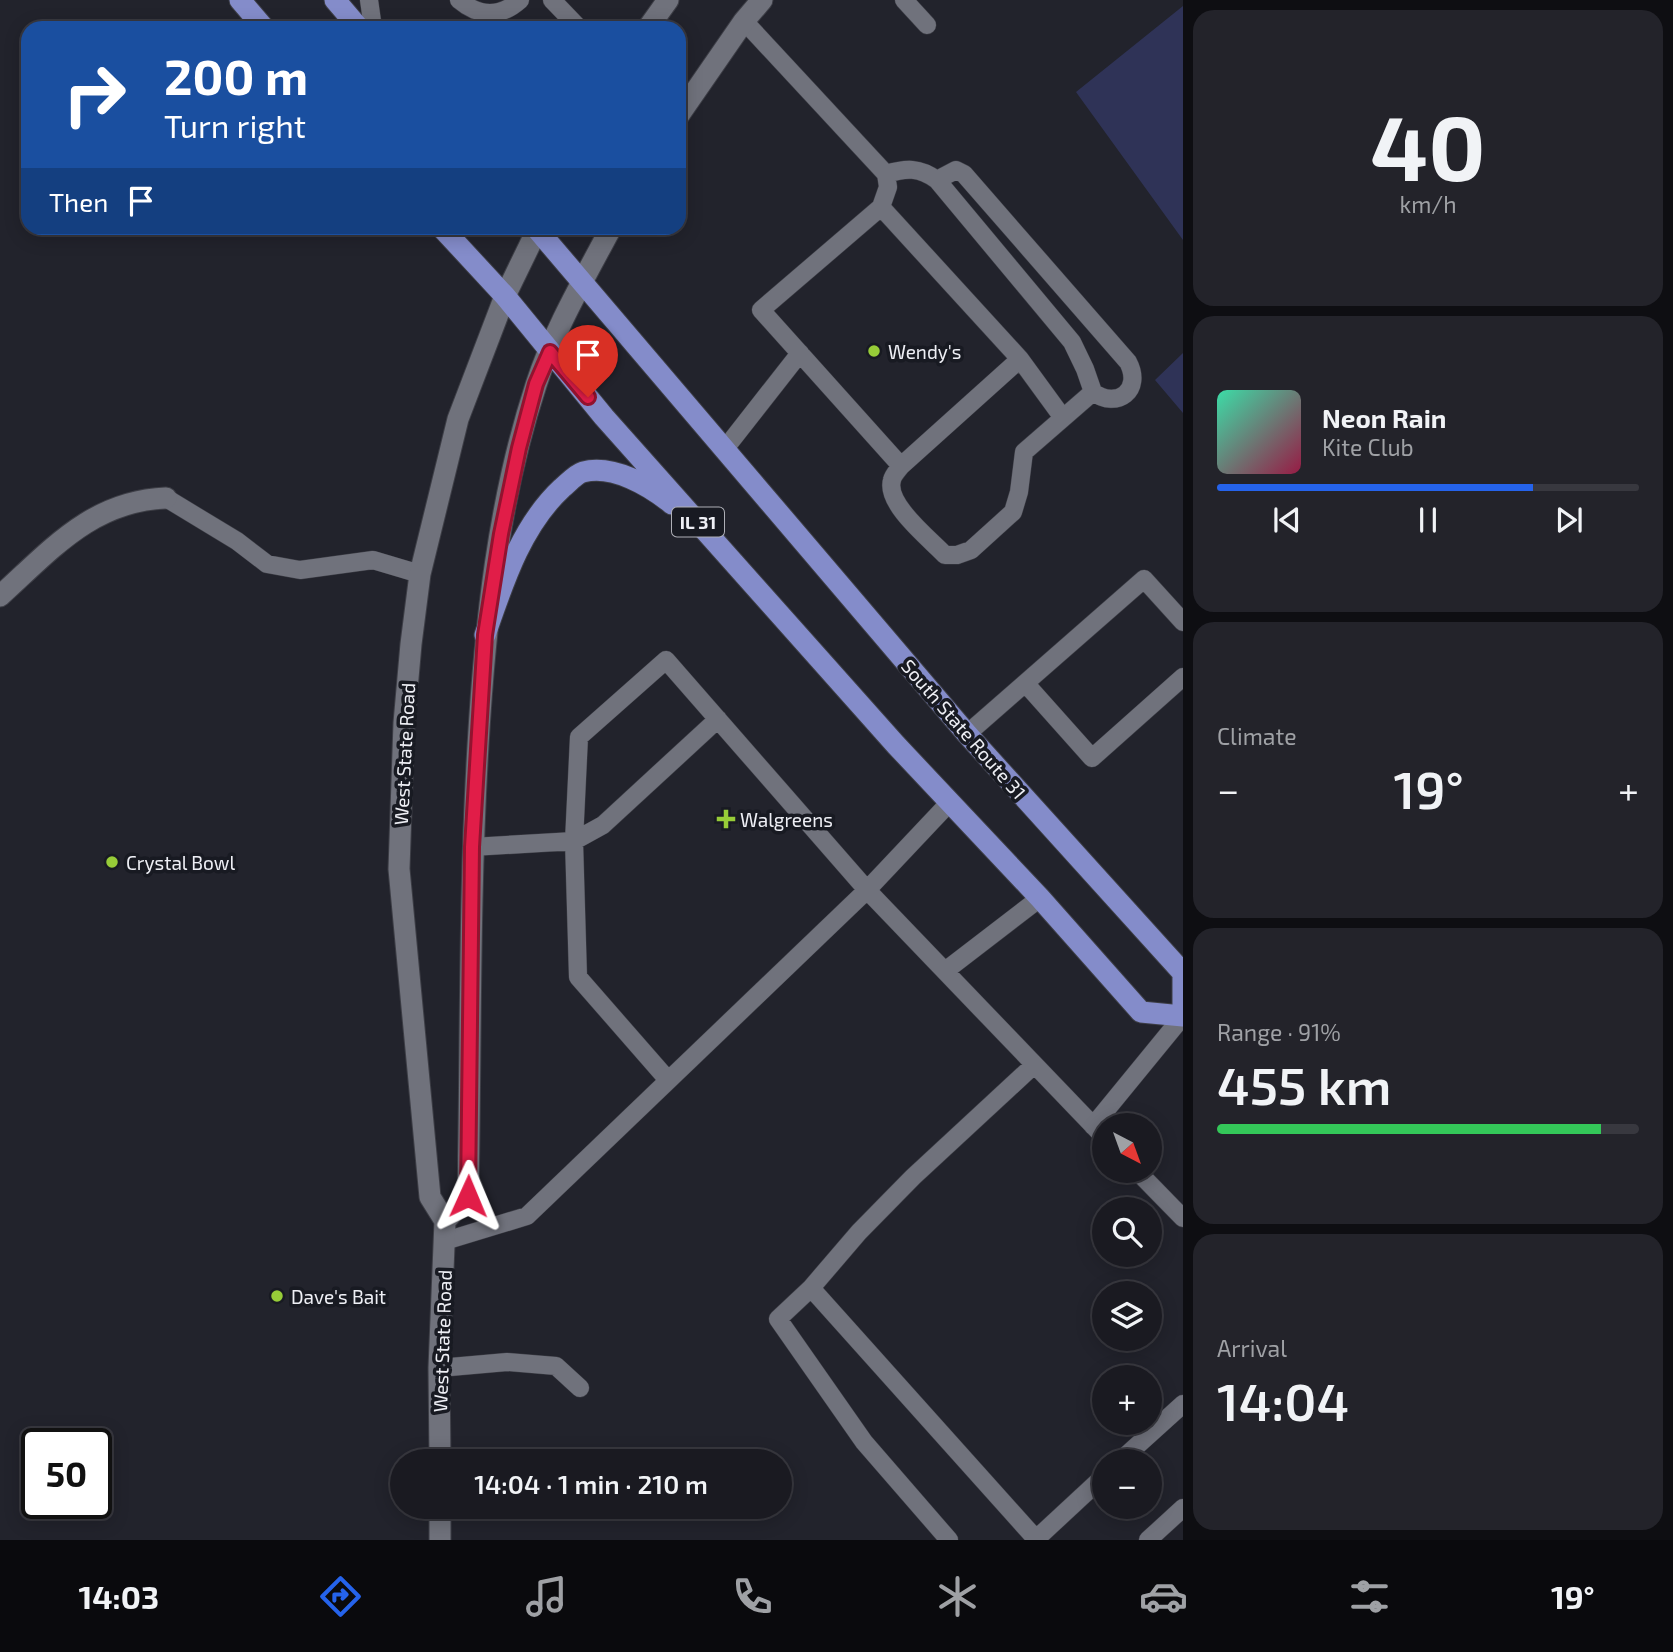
<!DOCTYPE html>
<html lang="en">
<head>
<meta charset="utf-8">
<style>
  :root { --surface:#1a1a21; --page:#23232a; --text:#f1f3f6; --muted:#9fa1a5; --line:#38383f; --accent:#2563eb }
  body { margin:0; font-family:"Exo 2",sans-serif; background:var(--page); color:var(--text); height:100vh; display:flex; flex-direction:column; font-size:26px; white-space:nowrap }
  * { box-sizing:border-box; margin:0 }
  p { font-size:23px; color:var(--muted) }
  .icon { flex:none; width:38px; height:38px; fill:none; stroke:currentColor; stroke-width:2; stroke-linecap:round; stroke-linejoin:round }
  .map { position:relative; flex:1; overflow:hidden }
  .drawer { display:flex; flex-direction:column; gap:10px; padding:10px; background:#0e0e12; width:490px }
  .drawer>* { flex:none }
  .banner { position:absolute; left:21px; top:21px; width:665px; height:214px; border-radius:21px; box-shadow:0 4px 18px #0003,0 0 0 2px var(--line); background:#1a4fa0; color:#fff; overflow:hidden }
  .needle { width:46px; rotate:139deg }
  .controls { position:absolute; left:1092px; top:1113px; display:grid; gap:14px }
  .controls a { display:grid; place-items:center; width:70px; height:70px; border-radius:50%; background:var(--surface); box-shadow:0 4px 18px #0003,0 0 0 2px var(--line); font-size:35px }
  .speed { position:absolute; left:21px; top:1428px; display:flex; gap:14px; font-size:35px; font-weight:700; text-align:center }
  .speed>* { display:grid; place-content:center; width:91px; height:91px; border-radius:50%; background:var(--surface); box-shadow:0 4px 18px #0003,0 0 0 2px var(--line); line-height:1 }
  .speed .limit { border:4px solid #111; border-radius:10px; background:#fff; color:#111 }
  .pin { position:absolute; display:grid; place-items:center; width:60px; height:60px; color:#fff; margin:-72px -30px; border-radius:50% 50% 50% 0; rotate:-45deg; box-shadow:0 0 7px #0007 }
  .pin .icon { rotate:45deg }
  .me { position:absolute; width:77px; margin:-38px; rotate:1deg; stroke-linejoin:round; filter:drop-shadow(0 0 5px #0008) }
  .turn { display:flex; align-items:center; gap:24px; height:147px; padding:0 28px; font-size:32px }
  .turn .icon { width:91px; height:91px; stroke-width:2.5 }
  .turn b { display:block; font-size:49px; line-height:60px }
  .then { display:flex; align-items:center; height:66px; padding:0 28px; background:#0003; gap:14px; font-size:26px }
  .big { font-size:52px; font-weight:600; line-height:1.1 }
  .drawer .widget { flex:1; display:flex; flex-direction:column; justify-content:center; gap:10px; min-width:0; padding:0 24px; border-radius:21px; background:var(--page) }
  .drawer .dial { align-items:center; gap:0 }
  .dial b { font-size:91px; line-height:1 }
  .song { display:flex; align-items:center; gap:21px }
  .cover { width:84px; height:84px; border-radius:10px; background:linear-gradient(135deg,hsl(160 70% 55%),hsl(340 70% 35%)) }
  .played { height:7px; border-radius:4px; background:linear-gradient(90deg,var(--accent) 75%,var(--line) 75%) }
  .keys { display:flex; justify-content:space-around; direction:ltr }
  .heat { display:flex; justify-content:space-between; align-items:center; font-size:38px; direction:ltr }
  .charge { height:10px; border-radius:5px; background:linear-gradient(90deg,#34c759 91%,var(--line) 0) }
  .trip { position:absolute; left:390px; top:1449px; width:402px; height:70px; border-radius:35px; background:var(--surface); box-shadow:0 4px 18px #0003,0 0 0 2px var(--line); font-weight:600; line-height:70px; text-align:center }
  .tabs { display:flex; height:112px; justify-content:space-around; align-items:center; background:#0a0a0d; color:var(--muted) }
  .tabs .icon { width:49px; height:49px }
  .tabs .on { color:var(--accent) }
  .tabs b { font-size:32px; color:var(--text) }
  main { display:flex; flex:1; min-height:0 }
  .map>svg:first-child { display:block }
  .green { fill:#2f3357 }
  .lines { fill:none; stroke-linecap:round; stroke-linejoin:round }
  .lane-casing { stroke:#3d3e46; stroke-width:19 }
  .street-casing { stroke:#3d3e46; stroke-width:23 }
  .secondary-casing { stroke:#3d3e46; stroke-width:23 }
  .primary-casing { stroke:#3d3e46; stroke-width:23 }
  .lane { stroke:#70727c; stroke-width:18 }
  .street { stroke:#70727c; stroke-width:21 }
  .secondary { stroke:#70727c; stroke-width:21 }
  .primary { stroke:#848cca; stroke-width:21 }
  .route-casing { stroke:#92132f; stroke-width:18 }
  .route { stroke:#e11d48; stroke-width:12 }
  .poi-dot { fill:#97cc38; stroke:#181a22; stroke-width:2.5 }
  .labels { text-anchor:middle; dominant-baseline:central; stroke-width:7; stroke-linejoin:round; paint-order:stroke }
  .shield { fill:#181a22; stroke:#aeafb6; stroke-width:2 }
  .shield-label { font-size:18px; font-weight:bold; fill:#eeeff5 }
  .poi-label { font-size:19px; fill:#eeeff5; stroke:#181a22; text-anchor:start }
  .street-label { font-size:19px; fill:#eeeff5; stroke:#181a22 }
</style>
</head>
<body>
<main>
<div class="map">
<svg width="1183" height="1540" viewBox="0 0 1183 1540">
  <rect width="100%" height="100%" fill="#22232c"/>
  <!-- green -->
  <path class="green" d="M1183,6V240L1076,92Z
    M1183,353V413L1155,380Z"/>
  <g class="lines">
    <!-- lane casing -->
    <g class="lane-casing">
      <path id="lane" d="M369,0L373,28
        M459,0C479,17 500,18 520,0
        M552,0L579,28
        M904,0L927,25
        M744,21L886,174L888,187L881,207L761,310L901,466L1020,359
        M886,174C906,168 919,167 937,180L1072,342L1085,369L1093,392C1117,410 1143,390 1128,362L964,174L956,170L937,180
        M881,207L1020,359L1063,418
        M724,450L800,353
        M901,466C898,470 893,475 892,480C885,504 930,539 945,555H957L971,550L1013,512L1019,492L1024,452L1093,392
        M166,498L237,541L267,564L300,570L373,560L420,574
        M1026,684L1092,758L1183,677
        M967,734L1144,579L1183,622
        M472,847L574,841L603,825L718,719
        M945,971L1040,898
        M668,1080L578,977L574,841L579,737L666,660L867,890L1104,1137
        M1093,1126L1183,1016
        M1137,1171L1183,1218
        M445,1241L527,1216L867,890L950,802
        M811,1288L1036,1539
        M439,1368L507,1362L556,1366L580,1388
        M1120,1461L1183,1404
        M949,1540L864,1442L778,1319L811,1288L859,1232L913,1177L1034,1065
        M1035,1540L1104,1476
        M1148,1540L1183,1508"/>
    </g>
    <!-- street casing -->
    <g class="street-casing">
      <path id="street" d="M0,596C52,549 92,501 166,498"/>
    </g>
    <!-- secondary casing -->
    <g class="secondary-casing">
      <path id="secondary" d="M648,28L668,0
        M679,115L744,21L762,0
        M445,1221L468,1196C471,1046 469,896 478,746C485,625 498,501 536,385C553,332 585,277 611,228
        M440,1461L439,1368L445,1221L430,1197L399,869L404,723L411,644L420,574L458,419L505,296L538,228
        M440,1507V1540"/>
    </g>
    <!-- primary casing -->
    <g class="primary-casing">
      <path id="primary" d="M240,0L264,28
        M335,0L359,28
        M442,228L505,296L604,417L896,745L1040,898L1141,1012L1183,1016
        M536,228L967,734L1183,973V1014
        M485,635C503,583 521,526 562,488C568,483 576,474 583,472C613,464 650,486 672,504"/>
    </g>
    <!-- lane -->
    <use href="#lane" class="lane"/>
    <!-- street -->
    <use href="#street" class="street"/>
    <!-- secondary -->
    <use href="#secondary" class="secondary"/>
    <!-- primary -->
    <use href="#primary" class="primary"/>
  </g>
  <g class="lines">
    <!-- route casing -->
    <g class="route-casing">
      <path id="route" d="M468,1196L472,847L485,635L501,534L519,448L536,384L550,352L588,397"/>
    </g>
    <!-- route -->
    <use href="#route" class="route"/>
  </g>
  <!-- markers -->
  <g class="poi-dot">
    <circle cx="874" cy="351" r="7"/>
    <path d="M722.5 808.5h7v7h7v7h-7v7h-7v-7h-7v-7h7z"/>
    <circle cx="112" cy="862" r="7"/>
    <circle cx="277" cy="1296" r="7"/>
  </g>
  <g class="labels">
    <!-- shield labels -->
    <rect class="shield" x="672" y="507.5" width="52" height="29" rx="5"/>
    <g class="shield-label">
      <text x="698" y="522">IL 31</text>
    </g>
    <!-- poi labels -->
    <g class="poi-label">
      <text x="888" y="351">Wendy's</text>
      <text x="740" y="819">Walgreens</text>
      <text x="126" y="862">Crystal Bowl</text>
      <text x="291" y="1296">Dave's Bait</text>
    </g>
    <!-- street labels -->
    <g class="street-label">
      <text transform="translate(964 729) rotate(49)">South State Route 31</text>
      <text transform="translate(404 754) rotate(-87)">West State Road</text>
      <text transform="translate(442 1341) rotate(-88)">West State Road</text>
    </g>
  </g>
</svg>
<div class="controls">
<a><svg class="needle" viewBox="-14 -14 28 28"><path d="M0-13l5 13h-10z" fill="#e53935"/><path d="M0 13l5-13h-10z" fill="#9fa1a5"/></svg></a>
<a><svg class="icon" aria-label="search" viewBox="0 0 24 24"><circle cx="10" cy="10" r="6"/><path d="M15 15l6 6"/></svg></a>
<a><svg class="icon" aria-label="layers" viewBox="0 0 24 24"><path d="M12 4l9 5-9 5-9-5zM3 14l9 5 9-5"/></svg></a>
<a>+</a>
<a>−</a>
</div>
<div class="speed"><div class="limit">50</div></div>
<div class="pin" style="left:588px;top:397px;background:#d93025"><svg class="icon" aria-label="arrive" viewBox="0 0 24 24"><path d="M6 21V4h12l-3 4 3 4H6"/></svg></div>
<svg class="me" style="left:468px;top:1196px" viewBox="-20 -20 40 40"><path d="M0-17L14 15 0 8-14 15z" fill="#e11d48" stroke="#fff" stroke-width="4"/></svg>
<div class="trip">14:04 · 1 min · 210 m</div>
<div class="banner">
<div class="turn"><svg class="icon" aria-label="right" viewBox="0 0 24 24"><path d="M7 20v-9h11M14 6l5 5-5 5"/></svg><div><b>200 m</b>Turn right</div></div>
<div class="then">Then<svg class="icon" aria-label="arrive" viewBox="0 0 24 24"><path d="M6 21V4h12l-3 4 3 4H6"/></svg></div>
</div>
</div>
<section class="drawer">
<div class="widget dial"><b>40</b><p>km/h</p></div>
<div class="widget">
<div class="song"><i class="cover"></i><div><b>Neon Rain</b><p>Kite Club</p></div></div>
<div class="played"></div>
<div class="keys"><svg class="icon" aria-label="previous" viewBox="0 0 24 24"><path d="M18 5L8 12l10 7zM5 5v14"/></svg><svg class="icon" aria-label="pause" viewBox="0 0 24 24"><path d="M8 5v14M16 5v14"/></svg><svg class="icon" aria-label="next" viewBox="0 0 24 24"><path d="M6 5l10 7-10 7zM19 5v14"/></svg></div>
</div>
<div class="widget"><p>Climate</p>
<div class="heat"><a>−</a><b class="big">19°</b><a>+</a></div>
</div>
<div class="widget"><p>Range · 91%</p><b class="big">455 km</b><div class="charge"></div></div>
<div class="widget"><p>Arrival</p><b class="big">14:04</b></div>
</section>
</main>
<nav class="tabs">
<b>14:03</b>
<svg class="icon on" aria-label="directions" viewBox="0 0 24 24"><path d="M12 3l9 9-9 9-9-9zM9 14v-3h6M13 9l2 2-2 2"/></svg>
<svg class="icon" aria-label="music" viewBox="0 0 24 24"><path d="M9 18V5l10-2v13"/><circle cx="6" cy="18" r="3"/><circle cx="16" cy="16" r="3"/></svg>
<svg class="icon" aria-label="phone" viewBox="0 0 24 24"><path d="M5 4h4l2 5-3 2q2 4 5 5l2-3 5 2v4C11 20 4 13 5 4z"/></svg>
<svg class="icon" aria-label="climate" viewBox="0 0 24 24"><path d="M12 3v18M4 7l16 10M4 17L20 7"/></svg>
<svg class="icon" aria-label="car" viewBox="0 0 24 24"><path d="M5 17H2v-5l4-1 3-4h7l3 4 3 1v5h-3M9 17h6M6 11h13"/><circle cx="7" cy="17" r="2"/><circle cx="17" cy="17" r="2"/></svg>
<svg class="icon" aria-label="filters" viewBox="0 0 24 24"><path d="M4 7h16M4 17h16"/><circle cx="9" cy="7" r="2"/><circle cx="15" cy="17" r="2"/></svg>
<b>19°</b>
</nav>
</body>
</html>
